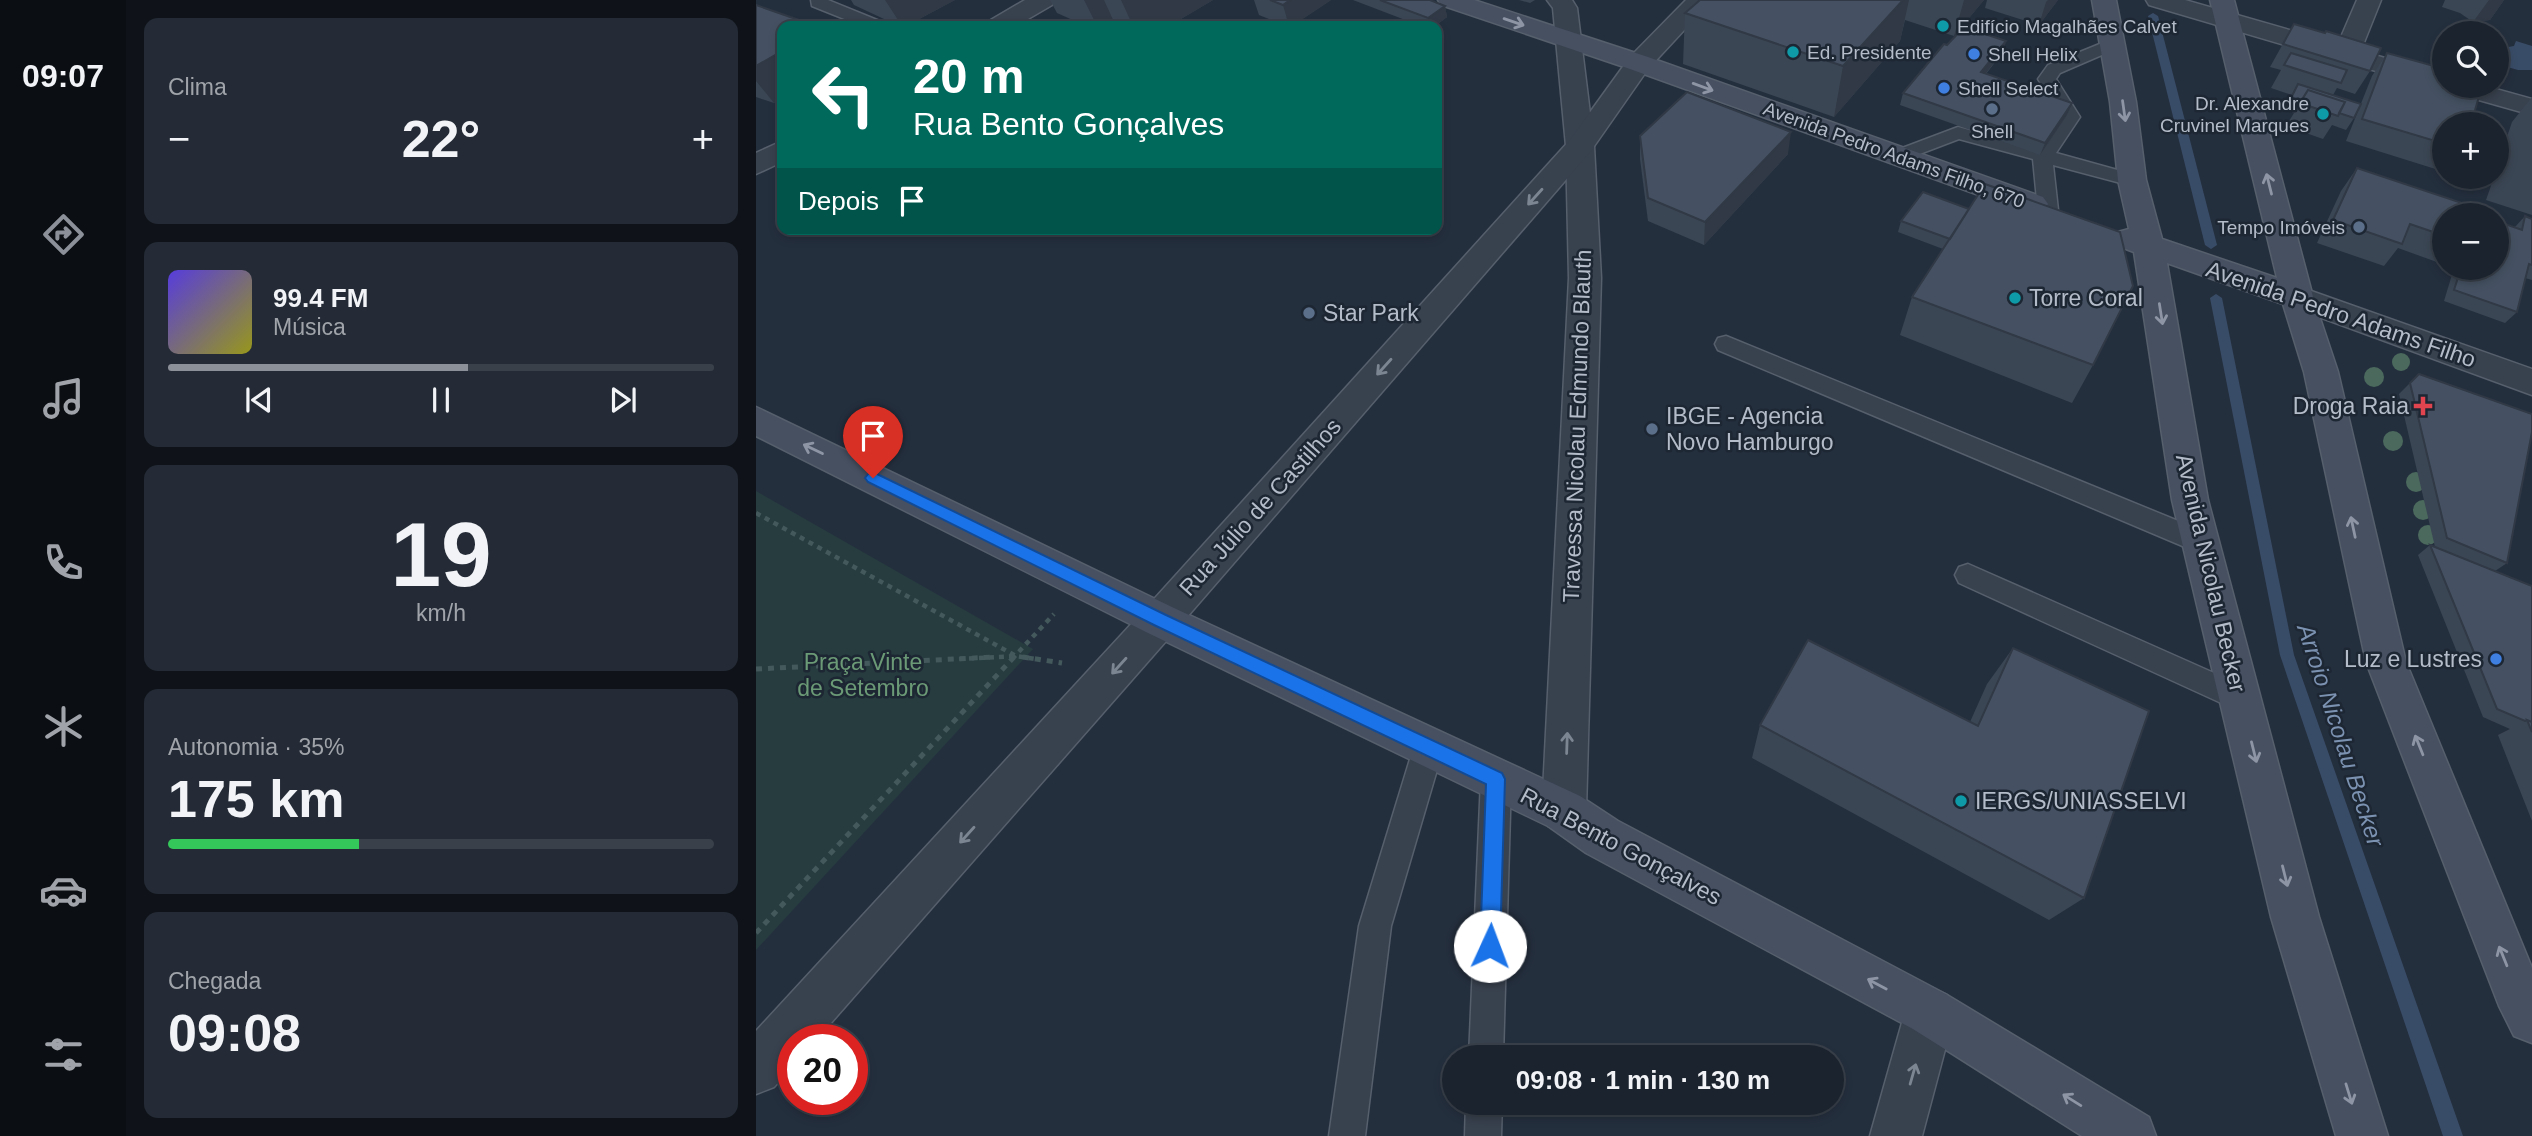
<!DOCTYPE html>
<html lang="pt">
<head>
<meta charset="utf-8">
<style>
  :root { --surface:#1b232e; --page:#242b36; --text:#f1f3f6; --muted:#a0a4aa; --line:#39404a; --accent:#8c9099 }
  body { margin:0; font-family:Arial,sans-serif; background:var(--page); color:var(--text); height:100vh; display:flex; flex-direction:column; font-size:26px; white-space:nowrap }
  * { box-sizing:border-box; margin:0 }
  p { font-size:23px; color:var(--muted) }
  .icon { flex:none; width:38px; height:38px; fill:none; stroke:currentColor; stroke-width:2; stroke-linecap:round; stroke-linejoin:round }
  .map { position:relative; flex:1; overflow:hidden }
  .panel { display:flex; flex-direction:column; gap:18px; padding:18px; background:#0f1319; width:630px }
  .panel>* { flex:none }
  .hud { position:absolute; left:21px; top:21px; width:665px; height:214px; border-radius:14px; box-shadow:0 4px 10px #0003,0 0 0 2px var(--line); background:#00695c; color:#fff; overflow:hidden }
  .controls { position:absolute; left:1676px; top:21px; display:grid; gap:14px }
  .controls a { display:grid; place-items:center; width:77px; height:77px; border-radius:50%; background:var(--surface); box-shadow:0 4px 10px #0003,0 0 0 2px var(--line); font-size:35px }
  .speed { position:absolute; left:21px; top:1024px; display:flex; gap:14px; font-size:35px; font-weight:700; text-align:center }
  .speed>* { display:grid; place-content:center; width:91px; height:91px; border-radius:50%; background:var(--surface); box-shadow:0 4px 10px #0003,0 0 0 2px var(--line); line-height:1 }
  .speed .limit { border:10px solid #d22; background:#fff; color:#111 }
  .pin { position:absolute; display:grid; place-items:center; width:60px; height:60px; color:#fff; margin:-72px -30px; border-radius:50% 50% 50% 0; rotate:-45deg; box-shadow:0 0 7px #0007 }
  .pin .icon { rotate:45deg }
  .me { position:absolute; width:77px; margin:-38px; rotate:2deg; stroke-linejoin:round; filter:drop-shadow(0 0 5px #0008) }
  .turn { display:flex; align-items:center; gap:24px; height:147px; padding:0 21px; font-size:32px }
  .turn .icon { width:91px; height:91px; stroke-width:2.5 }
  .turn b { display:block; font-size:49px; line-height:60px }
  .then { display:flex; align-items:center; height:66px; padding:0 21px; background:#0003; gap:14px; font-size:26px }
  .big { font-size:52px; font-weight:600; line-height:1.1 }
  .panel .card { flex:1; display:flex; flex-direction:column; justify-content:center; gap:10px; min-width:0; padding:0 24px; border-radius:14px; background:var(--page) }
  .panel .dial { align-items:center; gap:0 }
  .dial b { font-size:91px; line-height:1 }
  .song { display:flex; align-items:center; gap:21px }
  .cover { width:84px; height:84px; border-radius:10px; background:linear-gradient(135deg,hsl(250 70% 55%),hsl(60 70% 35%)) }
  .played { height:7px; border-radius:4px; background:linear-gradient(90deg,var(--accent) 55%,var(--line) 55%) }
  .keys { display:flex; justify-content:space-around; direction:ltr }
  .heat { display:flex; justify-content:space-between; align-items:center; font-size:38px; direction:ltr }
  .charge { height:10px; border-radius:5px; background:linear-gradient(90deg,#34c759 35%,var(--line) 0) }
  .trip { position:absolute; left:686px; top:1045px; width:402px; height:70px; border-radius:35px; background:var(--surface); box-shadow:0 4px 10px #0003,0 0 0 2px var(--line); font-weight:600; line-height:70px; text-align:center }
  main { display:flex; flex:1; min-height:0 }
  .menu { display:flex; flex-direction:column; width:126px; justify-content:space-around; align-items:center; background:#0b0e12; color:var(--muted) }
  .menu .icon { width:49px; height:49px }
  .menu .current { color:var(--accent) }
  .menu b { font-size:32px; color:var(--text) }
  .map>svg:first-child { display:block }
  .green { fill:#263c3f }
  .water { fill:#394c67 }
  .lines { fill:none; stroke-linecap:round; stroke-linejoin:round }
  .stream { fill:#394c67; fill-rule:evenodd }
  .service-casing { stroke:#565f6c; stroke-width:3 }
  .minor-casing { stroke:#565f6c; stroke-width:3 }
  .tertiary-casing { stroke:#565f6c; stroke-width:3 }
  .secondary-casing { stroke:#565f6c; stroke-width:3 }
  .path-far1 { stroke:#44595c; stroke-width:4.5; stroke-dasharray:5 5; stroke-linecap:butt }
  .path { stroke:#44595c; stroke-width:5; stroke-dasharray:6 6; stroke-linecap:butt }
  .service { fill:#38414e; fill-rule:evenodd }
  .minor { fill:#38414e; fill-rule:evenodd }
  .tertiary { fill:#38414e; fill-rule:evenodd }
  .secondary { fill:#465061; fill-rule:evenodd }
  .tree { fill:#4b6a5d }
  .wall { fill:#3b4654 }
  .shaded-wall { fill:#303945 }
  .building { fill:#455162; stroke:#303945; stroke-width:2 }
  .oneway { stroke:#8e96a5 }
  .oneway2 { stroke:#7c8592 }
  .route { fill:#1a73e8; stroke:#114b97; stroke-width:2 }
  .culture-dot { fill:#0f9aa8; stroke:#1d2633; stroke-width:2.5 }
  .shop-dot { fill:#3f7fe0; stroke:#1d2633; stroke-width:2.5 }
  .service-dot { fill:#5c6f8a; stroke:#1d2633; stroke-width:2.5 }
  .health-dot { fill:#e0444e; stroke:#1d2633; stroke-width:2.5 }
  .labels { text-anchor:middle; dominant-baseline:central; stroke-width:5; stroke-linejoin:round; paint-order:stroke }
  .far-poi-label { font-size:19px; fill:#b4bcc9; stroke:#1d2633; text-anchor:start }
  .far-street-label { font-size:19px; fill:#b4bcc9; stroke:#1d2633 }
  .poi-label { font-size:23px; fill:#b4bcc9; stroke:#1d2633; text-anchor:start }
  .street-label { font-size:23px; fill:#b4bcc9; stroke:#1d2633 }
  .park-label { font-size:23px; fill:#6b9a76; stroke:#1d2633 }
  .water-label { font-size:24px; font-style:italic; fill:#7c92b1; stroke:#1d2633 }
</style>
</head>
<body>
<main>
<nav class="menu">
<b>09:07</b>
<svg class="icon current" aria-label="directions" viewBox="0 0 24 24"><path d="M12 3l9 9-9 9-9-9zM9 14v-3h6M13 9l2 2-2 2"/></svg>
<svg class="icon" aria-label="music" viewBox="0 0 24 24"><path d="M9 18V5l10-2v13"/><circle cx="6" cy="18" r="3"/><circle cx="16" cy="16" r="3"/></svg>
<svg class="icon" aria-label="phone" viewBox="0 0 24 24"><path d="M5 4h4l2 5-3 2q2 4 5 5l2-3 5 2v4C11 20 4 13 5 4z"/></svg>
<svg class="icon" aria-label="climate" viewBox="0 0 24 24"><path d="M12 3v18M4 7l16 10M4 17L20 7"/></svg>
<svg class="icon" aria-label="car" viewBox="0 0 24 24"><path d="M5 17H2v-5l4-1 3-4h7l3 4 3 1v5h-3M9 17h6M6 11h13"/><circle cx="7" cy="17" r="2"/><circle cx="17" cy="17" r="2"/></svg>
<svg class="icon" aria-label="filters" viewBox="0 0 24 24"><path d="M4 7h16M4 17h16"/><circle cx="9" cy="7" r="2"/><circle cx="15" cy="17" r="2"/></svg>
</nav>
<section class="panel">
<div class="card"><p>Clima</p>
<div class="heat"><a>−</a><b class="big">22°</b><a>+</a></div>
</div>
<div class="card">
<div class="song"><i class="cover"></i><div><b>99.4 FM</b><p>Música</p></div></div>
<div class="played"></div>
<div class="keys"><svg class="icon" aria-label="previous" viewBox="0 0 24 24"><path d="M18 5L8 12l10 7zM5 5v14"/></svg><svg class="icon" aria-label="pause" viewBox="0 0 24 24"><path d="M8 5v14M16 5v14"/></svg><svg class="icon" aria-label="next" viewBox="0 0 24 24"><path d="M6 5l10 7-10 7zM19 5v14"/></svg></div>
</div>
<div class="card dial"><b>19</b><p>km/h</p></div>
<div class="card"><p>Autonomia · 35%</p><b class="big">175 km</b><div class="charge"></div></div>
<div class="card"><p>Chegada</p><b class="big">09:08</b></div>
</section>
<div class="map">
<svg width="1776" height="1136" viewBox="0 0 1776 1136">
  <rect width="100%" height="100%" fill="#242f3e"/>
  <!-- green -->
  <path class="green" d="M0,491L277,649L0,950Z"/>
  <!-- water -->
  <path class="water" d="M1760,41L1776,46V70H1762L1741,64V49L1758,46Z"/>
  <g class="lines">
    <!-- stream -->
    <path class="stream" d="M1397,13L1402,16L1461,245L1455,249L1449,245L1392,16Z
      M1460,294L1466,298L1538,655L1707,1136H1687L1524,655L1454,298Z"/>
    <!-- service casing -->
    <g class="service-casing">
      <path id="service" d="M55,0H72L126,22L129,26H106L56,6Z
        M1356,39L1362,40L1365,44L1362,48L1304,73L1300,79L1324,117L1300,153L1383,176L1386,180L1383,184L1376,186L1297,165L1302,210L1299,215H1285L1282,210L1277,159L1203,139L1140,163L1133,161L1130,157L1133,153L1202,127L1283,149L1306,117L1282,79L1292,65Z
        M970,336L1454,534L1458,542L1454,550L1445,553L1436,550L962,350L959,344L962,338Z
        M1212,564L1494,689L1498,698L1494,707L1484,711L1474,707L1203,583L1199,575L1203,567Z
        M673,732L683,736L688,746L635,926L609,1136H573L603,926L658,746L663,736Z
        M740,765L751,769L755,779L747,1057H713L725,779L729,769Z
        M710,1102H746L745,1136H709Z"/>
    </g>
    <!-- minor casing -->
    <g class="minor-casing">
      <path id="minor" d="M791,0H816L821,8L838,146L845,278L830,811L824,826L808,833L792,826L786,811L813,278L810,146L797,8Z
        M1590,47L1689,75V86H1729L1776,99V115L1581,60L1577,55L1581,50Z"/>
    </g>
    <!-- tertiary casing -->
    <g class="tertiary-casing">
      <path id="tertiary" d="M269,0H299L296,5L260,26H229L233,21Z
        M930,0H956L892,69L834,152L418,632L60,1040H37V1066L18,1087L0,1094V1031L390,608L814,140L874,57Z
        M1390,0H1429L1582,44L1601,0H1625L1603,55L1599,60L1590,63L1393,5Z
        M26,141V162L0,174V153Z
        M1541,286L1776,369V395L1530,305L1525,297L1530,289Z
        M1174,987L1191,995L1199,1012L1166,1136H1114L1149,1012L1157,995Z"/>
    </g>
    <!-- secondary casing -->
    <g class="secondary-casing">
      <path id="secondary" d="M682,0H718L892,57L1287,197L1292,204L1287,211L1277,214L1267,211L874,69L685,5Z
        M1336,0H1360L1380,102L1390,180L1406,239L1521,278L1454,0H1478L1557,297L1582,372L1650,662L1776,968V1043L1758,1036L1743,1006L1610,662L1548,372L1527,304L1411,263L1452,500L1563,917L1632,1136H1580L1515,917L1416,500L1378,252L1362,246L1358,239L1362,232L1373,229L1362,180L1354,102Z
        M0,407L418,608L824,796L862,821L1191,995L1393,1117L1400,1136H1326L1157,1029L830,853L792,826L390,632L0,436Z"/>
    </g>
    <!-- path-far1 -->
    <path class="path-far1" d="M0,513L260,656
      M203,659L260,656L279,659
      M256,659L298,614"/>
    <!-- path -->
    <path class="path" d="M267,657L306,663
      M0,669L238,657
      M0,933L258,657"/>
    <!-- service -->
    <use href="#service" class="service"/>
    <!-- minor -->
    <use href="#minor" class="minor"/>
    <!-- tertiary -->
    <use href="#tertiary" class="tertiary"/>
    <!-- secondary -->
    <use href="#secondary" class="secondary"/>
  </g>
  <!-- trees -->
  <g class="tree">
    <circle cx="1645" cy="362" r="9"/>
    <circle cx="1618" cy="377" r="10"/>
    <circle cx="1637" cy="441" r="10"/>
    <circle cx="1660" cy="482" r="10"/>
    <circle cx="1667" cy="510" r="10"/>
    <circle cx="1672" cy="535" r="10"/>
  </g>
  <!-- wall -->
  <path class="wall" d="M95,0H199L150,26H143L98,5Z
    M294,0H457L413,26H364L359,24L355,26H330L301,13Z
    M498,0H575L536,26H530L503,15Z
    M597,0H674L689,6L691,17L679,26H665Z
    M763,0H779L774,3Z
    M944,0H1228L1198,36L1149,20L1144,41L1078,117L927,64L929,13Z
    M1231,0H1302L1283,25L1229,8Z
    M1689,0H1748L1734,20L1717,22L1704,13L1686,7Z
    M0,5L26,26V98L18,103L0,97Z
    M1538,24L1568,33L1570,31L1614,71L1599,94L1581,88L1577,95L1598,118L1590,130L1576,125L1567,139L1530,126L1538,113L1528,109L1536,95L1515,88L1525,70L1514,67Z
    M1250,41L1247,52L1230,74L1316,103L1311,115L1284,155L1144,105L1147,93L1191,45Z
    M1631,53L1689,124V172L1590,141L1616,76Z
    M1776,97V215L1730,200L1738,177H1741V167L1756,122Z
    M884,136L1032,154L948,245L892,221L884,159Z
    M1601,168L1689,215V265L1642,248L1628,266L1561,243L1585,191Z
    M1167,192L1337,365L1316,403L1144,335L1156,297L1187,249L1142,232L1145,221Z
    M1769,216L1776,219V280L1769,278L1761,312L1749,323L1688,301L1698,268H1741V233L1749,224L1759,227Z
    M1663,374L1751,563L1739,571L1776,586V821L1742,735L1754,729L1727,717L1662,555L1674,545L1679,547L1643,394Z
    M1257,648L1328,898L1293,920L996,758L1004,725L1214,722L1231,684Z"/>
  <!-- shaded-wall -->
  <path class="shaded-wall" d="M129,0H199L150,26H146Z
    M328,0H348L359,24L355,26H341Z
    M365,0H457L413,26H377Z
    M534,0H575L536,26H533L527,5Z
    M1147,0H1153L1144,41L1078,117L1087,66Z
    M1208,0H1228L1198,36Z
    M1292,0H1302L1283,25L1290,2Z
    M1733,0H1748L1734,20L1717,22Z
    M689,6L691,17L679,26H673L672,18Z
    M1250,41L1247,52L1221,84L1225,72Z
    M26,51V98L18,103L0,81V66Z
    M1316,103L1311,115L1284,155L1289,143Z
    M1035,132L1032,154L948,245L949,222Z"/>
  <!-- building -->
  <path class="building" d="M514,0H534L527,5Z
    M624,0H674L689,6L672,18Z
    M944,0H1147L1087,66L929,13Z
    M0,5L60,26H26V51L0,66Z
    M1538,24L1569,33L1570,31L1625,48L1614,71L1527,44Z
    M1208,27L1250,41L1225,72L1316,103L1289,143L1147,93L1188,44L1191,45Z
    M1535,53L1591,70L1585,83L1528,65Z
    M1631,53L1689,69V86H1726L1715,124H1689V144L1606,119Z
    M1542,84L1605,104L1598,118L1583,113L1589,102L1552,90L1545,101L1535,98Z
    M1552,90L1589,102L1582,116L1544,103Z
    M931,92L1035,132L949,222L892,198L884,136Z
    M1601,168L1727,210L1725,215H1689V236L1654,224L1646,244L1577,220Z
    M1229,184L1364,232L1377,286L1337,365L1156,297Z
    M1167,192L1213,209L1194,239L1145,221Z
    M1769,216L1776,219V265L1773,264L1761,312L1698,290L1705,268H1741V248L1743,249L1749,224L1766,230Z
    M1663,374L1776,414V432L1751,563L1691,538L1654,383Z
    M1674,545L1776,586V722L1771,720L1769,721L1741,709Z
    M1052,640L1222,726L1257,648L1393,711L1328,898L1004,725Z
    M1771,720L1776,722V732Z"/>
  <!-- one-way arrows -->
  <defs><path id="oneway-shaft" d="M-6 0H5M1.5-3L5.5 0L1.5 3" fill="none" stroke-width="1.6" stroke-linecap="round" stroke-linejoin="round" transform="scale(1.75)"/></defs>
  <g class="oneway">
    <use href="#oneway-shaft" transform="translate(758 22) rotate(19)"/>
    <use href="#oneway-shaft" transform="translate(947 87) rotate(20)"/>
    <use href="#oneway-shaft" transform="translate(1368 111) rotate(82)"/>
    <use href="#oneway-shaft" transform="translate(1513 184) rotate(-104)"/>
    <use href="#oneway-shaft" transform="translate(1405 314) rotate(81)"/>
    <use href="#oneway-shaft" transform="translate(57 449) rotate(-154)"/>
    <use href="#oneway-shaft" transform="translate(1597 527) rotate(-102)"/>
    <use href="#oneway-shaft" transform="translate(1663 745) rotate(-112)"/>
    <use href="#oneway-shaft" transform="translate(1498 752) rotate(76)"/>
    <use href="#oneway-shaft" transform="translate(1529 876) rotate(76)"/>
    <use href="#oneway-shaft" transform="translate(1747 956) rotate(-112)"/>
    <use href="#oneway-shaft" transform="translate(1121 984) rotate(-152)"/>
    <use href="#oneway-shaft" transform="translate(1593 1094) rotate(73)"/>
    <use href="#oneway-shaft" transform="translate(1316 1100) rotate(-148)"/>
  </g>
  <g class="oneway2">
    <use href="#oneway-shaft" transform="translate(779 197) rotate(132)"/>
    <use href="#oneway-shaft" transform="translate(628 367) rotate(132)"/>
    <use href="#oneway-shaft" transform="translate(363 666) rotate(132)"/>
    <use href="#oneway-shaft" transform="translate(811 743) rotate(-88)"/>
    <use href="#oneway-shaft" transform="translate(211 835) rotate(132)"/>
    <use href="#oneway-shaft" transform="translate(1157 1074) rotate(-74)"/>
  </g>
  <!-- route -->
  <path class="route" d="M117,472L410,615L746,773L749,779L744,946L741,953L734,956L727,953L724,946L730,784L398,625L112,482L109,478L112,474Z"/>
  <!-- markers -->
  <g class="culture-dot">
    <circle cx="1187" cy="26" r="7"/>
    <circle cx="1037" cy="52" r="7"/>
    <circle cx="1567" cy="114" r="7"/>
    <circle cx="1259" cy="298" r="7"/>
    <circle cx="1205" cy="801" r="7"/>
  </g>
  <g class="shop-dot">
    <circle cx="1218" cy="54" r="7"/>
    <circle cx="1188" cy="88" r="7"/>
    <circle cx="1740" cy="659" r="7"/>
  </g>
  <g class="service-dot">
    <circle cx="1236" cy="109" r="7"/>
    <circle cx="1603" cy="227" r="7"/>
    <circle cx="553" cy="313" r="7"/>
    <circle cx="896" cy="429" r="7"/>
  </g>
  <path class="health-dot" d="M1663.5 395.5h7v7h7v7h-7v7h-7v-7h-7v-7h7z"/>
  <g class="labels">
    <!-- far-poi labels -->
    <g class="far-poi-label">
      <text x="1201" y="26">Edifício Magalhães Calvet</text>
      <text x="1051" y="52">Ed. Presidente</text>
      <text x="1232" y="54">Shell Helix</text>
      <text x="1202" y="88">Shell Select</text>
      <text x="1553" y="103" text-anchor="end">Dr. Alexandre<tspan x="1553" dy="22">Cruvinel Marques</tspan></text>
      <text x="1236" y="131" text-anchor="middle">Shell</text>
      <text x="1589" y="227" text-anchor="end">Tempo Imóveis</text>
    </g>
    <!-- far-street labels -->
    <g class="far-street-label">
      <text transform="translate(1138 155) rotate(20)">Avenida Pedro Adams Filho, 670</text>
    </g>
    <!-- poi labels -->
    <g class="poi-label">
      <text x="1273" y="298">Torre Coral</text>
      <text x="567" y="313">Star Park</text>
      <text x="1653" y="406" text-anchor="end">Droga Raia</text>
      <text x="910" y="416">IBGE - Agencia<tspan x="910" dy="26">Novo Hamburgo</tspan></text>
      <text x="1726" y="659" text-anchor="end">Luz e Lustres</text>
      <text x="1219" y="801">IERGS/UNIASSELVI</text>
    </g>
    <!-- street labels -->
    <g class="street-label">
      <text transform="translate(1585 314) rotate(19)">Avenida Pedro Adams Filho</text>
      <text transform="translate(821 426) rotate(-88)">Travessa Nicolau Edmundo Blauth</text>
      <text transform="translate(504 507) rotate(-48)">Rua Júlio de Castilhos</text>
      <text transform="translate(1455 573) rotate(77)">Avenida Nicolau Becker</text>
      <text transform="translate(865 846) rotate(28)">Rua Bento Gonçalves</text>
    </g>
    <!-- park labels -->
    <g class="park-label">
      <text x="107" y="662">Praça Vinte<tspan x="107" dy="26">de Setembro</tspan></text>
    </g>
    <!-- water labels -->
    <g class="water-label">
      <text transform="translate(1585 735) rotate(72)">Arroio Nicolau Becker</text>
    </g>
  </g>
</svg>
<div class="controls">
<a><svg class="icon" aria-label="search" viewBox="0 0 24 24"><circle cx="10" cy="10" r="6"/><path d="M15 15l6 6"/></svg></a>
<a>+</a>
<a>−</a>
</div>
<div class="speed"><div class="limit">20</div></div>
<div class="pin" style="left:117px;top:478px;background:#d93025"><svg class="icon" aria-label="arrive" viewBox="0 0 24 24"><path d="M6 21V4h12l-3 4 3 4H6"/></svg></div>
<svg class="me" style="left:734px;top:946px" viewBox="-20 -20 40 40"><circle r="19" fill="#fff"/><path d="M0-13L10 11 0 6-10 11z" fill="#1a73e8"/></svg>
<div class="trip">09:08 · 1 min · 130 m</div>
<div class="hud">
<div class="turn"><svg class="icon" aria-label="left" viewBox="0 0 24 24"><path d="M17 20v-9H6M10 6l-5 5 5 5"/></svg><div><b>20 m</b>Rua Bento Gonçalves</div></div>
<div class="then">Depois<svg class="icon" aria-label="arrive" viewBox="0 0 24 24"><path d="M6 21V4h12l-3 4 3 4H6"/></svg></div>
</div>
</div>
</main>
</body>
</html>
